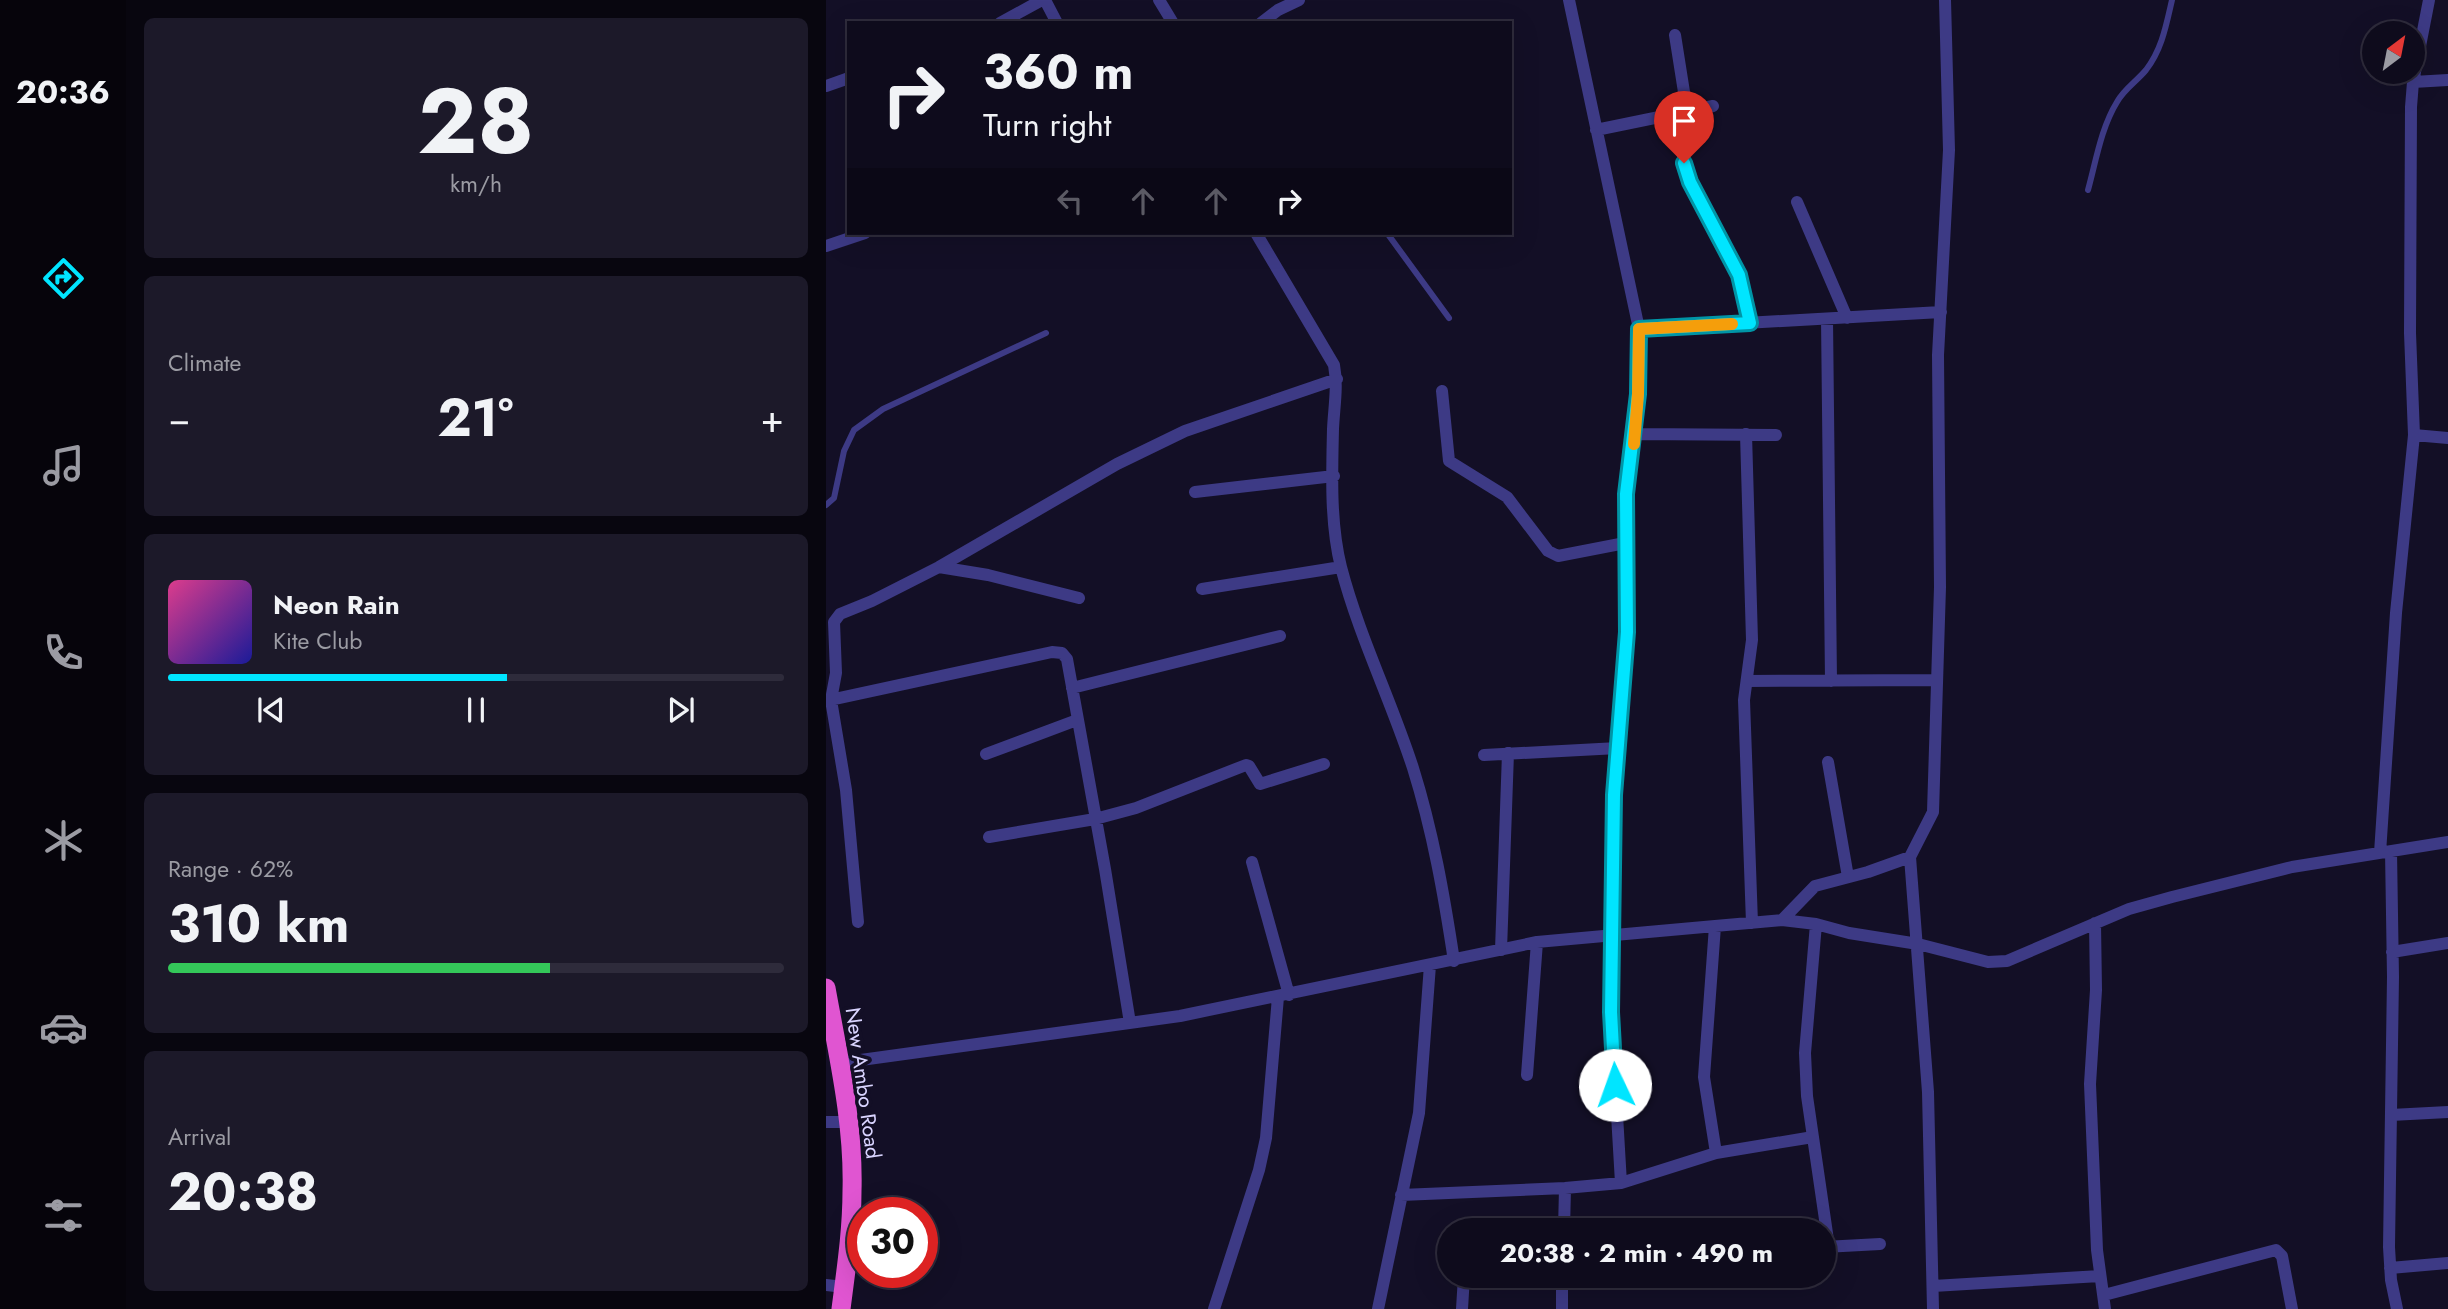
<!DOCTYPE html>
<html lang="en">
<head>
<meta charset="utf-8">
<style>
  :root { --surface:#0e0b1c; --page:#1c1929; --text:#f1f3f6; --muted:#9b9ba3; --line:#2e2b3b; --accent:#00e5ff }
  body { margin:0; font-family:Jost,sans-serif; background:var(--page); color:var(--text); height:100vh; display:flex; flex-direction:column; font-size:26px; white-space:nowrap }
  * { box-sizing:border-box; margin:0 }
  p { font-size:23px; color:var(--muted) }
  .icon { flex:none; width:38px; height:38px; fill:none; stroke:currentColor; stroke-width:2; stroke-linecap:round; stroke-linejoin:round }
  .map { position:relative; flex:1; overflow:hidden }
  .panel { display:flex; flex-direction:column; gap:18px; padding:18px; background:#08060f; width:700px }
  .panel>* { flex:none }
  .banner { position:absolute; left:21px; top:21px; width:665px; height:214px; border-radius:0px; box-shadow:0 7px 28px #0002,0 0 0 2px var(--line); background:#0e0b1c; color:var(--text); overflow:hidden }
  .needle { width:46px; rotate:32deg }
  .tools { position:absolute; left:1536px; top:21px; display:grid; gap:14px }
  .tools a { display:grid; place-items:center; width:63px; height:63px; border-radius:50%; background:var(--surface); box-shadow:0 7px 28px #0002,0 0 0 2px var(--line); font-size:35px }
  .speed { position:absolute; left:21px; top:1197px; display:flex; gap:14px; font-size:35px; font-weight:700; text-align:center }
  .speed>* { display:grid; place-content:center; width:91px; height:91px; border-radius:50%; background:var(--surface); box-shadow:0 7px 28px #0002,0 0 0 2px var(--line); line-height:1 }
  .speed .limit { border:10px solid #d22; background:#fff; color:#111 }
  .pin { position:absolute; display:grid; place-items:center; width:60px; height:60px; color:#fff; margin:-72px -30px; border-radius:50% 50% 50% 0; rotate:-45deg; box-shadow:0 0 7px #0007 }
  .pin .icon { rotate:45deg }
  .me { position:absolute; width:77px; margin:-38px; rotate:357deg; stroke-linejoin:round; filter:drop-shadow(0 0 5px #0008) }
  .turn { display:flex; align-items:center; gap:24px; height:147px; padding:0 21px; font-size:32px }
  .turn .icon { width:91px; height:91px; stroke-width:2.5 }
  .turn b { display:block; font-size:49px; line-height:60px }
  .lanes { display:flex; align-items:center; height:66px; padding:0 21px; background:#0003; justify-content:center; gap:35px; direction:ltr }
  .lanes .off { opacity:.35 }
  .big { font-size:52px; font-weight:700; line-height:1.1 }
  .panel .tile { flex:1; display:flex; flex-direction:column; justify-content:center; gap:10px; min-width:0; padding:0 24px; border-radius:10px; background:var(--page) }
  .panel .dial { align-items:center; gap:0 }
  .dial b { font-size:91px; line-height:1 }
  .song { display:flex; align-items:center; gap:21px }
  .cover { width:84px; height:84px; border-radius:10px; background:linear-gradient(135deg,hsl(330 70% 55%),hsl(240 70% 35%)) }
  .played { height:7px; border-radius:4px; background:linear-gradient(90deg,var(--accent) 55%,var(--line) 55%) }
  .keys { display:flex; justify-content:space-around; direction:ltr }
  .heat { display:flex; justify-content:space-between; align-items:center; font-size:38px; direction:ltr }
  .charge { height:10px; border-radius:5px; background:linear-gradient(90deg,#34c759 62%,var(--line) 0) }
  .trip { position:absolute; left:611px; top:1218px; width:399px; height:70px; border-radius:35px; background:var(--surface); box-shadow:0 7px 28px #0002,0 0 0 2px var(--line); font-weight:700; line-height:70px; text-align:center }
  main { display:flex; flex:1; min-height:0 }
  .tabs { display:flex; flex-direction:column; width:126px; justify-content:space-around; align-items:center; background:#06040b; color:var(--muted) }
  .tabs .icon { width:49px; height:49px }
  .tabs .current { color:var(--accent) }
  .tabs b { font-size:32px; color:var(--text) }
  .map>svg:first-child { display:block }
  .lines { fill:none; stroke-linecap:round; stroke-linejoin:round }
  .service { stroke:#3d3a85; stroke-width:6 }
  .minor { stroke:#3d3a85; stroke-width:12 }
  .trunk { stroke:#e055d1; stroke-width:19 }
  .route-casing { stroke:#0095a6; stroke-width:18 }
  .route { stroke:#00e5ff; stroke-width:12 }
  .slow { stroke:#f59e0b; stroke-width:12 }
  .labels { text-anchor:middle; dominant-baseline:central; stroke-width:7; stroke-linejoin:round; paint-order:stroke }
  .street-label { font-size:21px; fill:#d9d4ff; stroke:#130f26 }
</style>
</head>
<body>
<main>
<nav class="tabs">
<b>20:36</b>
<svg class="icon current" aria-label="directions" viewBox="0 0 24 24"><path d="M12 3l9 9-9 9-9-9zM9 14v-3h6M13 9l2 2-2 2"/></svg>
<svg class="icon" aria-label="music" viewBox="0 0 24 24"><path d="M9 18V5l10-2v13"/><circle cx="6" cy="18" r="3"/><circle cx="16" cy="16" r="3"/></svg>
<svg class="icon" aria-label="phone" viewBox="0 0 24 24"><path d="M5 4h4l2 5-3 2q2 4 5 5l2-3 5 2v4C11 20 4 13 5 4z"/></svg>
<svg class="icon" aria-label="climate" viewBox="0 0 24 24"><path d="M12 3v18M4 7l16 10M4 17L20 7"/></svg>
<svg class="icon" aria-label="car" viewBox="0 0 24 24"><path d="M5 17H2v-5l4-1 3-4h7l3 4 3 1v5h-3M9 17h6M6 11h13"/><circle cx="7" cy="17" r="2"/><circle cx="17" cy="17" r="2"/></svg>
<svg class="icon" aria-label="filters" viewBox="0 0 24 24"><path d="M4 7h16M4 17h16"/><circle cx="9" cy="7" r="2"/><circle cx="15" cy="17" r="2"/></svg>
</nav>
<section class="panel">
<div class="tile dial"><b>28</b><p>km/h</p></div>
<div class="tile"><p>Climate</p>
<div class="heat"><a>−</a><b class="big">21°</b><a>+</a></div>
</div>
<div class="tile">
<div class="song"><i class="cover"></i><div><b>Neon Rain</b><p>Kite Club</p></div></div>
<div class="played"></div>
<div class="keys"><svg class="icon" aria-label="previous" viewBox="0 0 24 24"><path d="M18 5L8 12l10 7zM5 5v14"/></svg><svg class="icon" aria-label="pause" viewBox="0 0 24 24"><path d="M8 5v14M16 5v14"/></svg><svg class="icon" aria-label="next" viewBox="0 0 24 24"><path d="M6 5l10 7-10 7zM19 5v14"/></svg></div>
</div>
<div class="tile"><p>Range · 62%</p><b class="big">310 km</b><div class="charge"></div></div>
<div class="tile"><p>Arrival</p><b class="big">20:38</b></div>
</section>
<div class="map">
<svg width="1622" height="1309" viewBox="0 0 1622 1309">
  <rect width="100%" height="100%" fill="#130f26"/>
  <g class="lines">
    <!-- service -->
    <path class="service" d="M1262,190C1270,161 1275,128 1291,102C1298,89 1310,82 1320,70C1336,49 1340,26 1346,0
      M561,233L623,318
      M0,505L8,498L18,451L28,430L57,409L220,333"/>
    <!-- minor -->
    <path class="minor" d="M219,0L231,23
      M333,0L347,23
      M743,0L813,329L812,394L800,494L799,543L801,632L788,795L785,1012L795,1183
      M174,23L216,0
      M435,23L452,10L473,0
      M849,35L861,111
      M1587,82L1622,80
      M0,86L23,78
      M846,115L864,182L913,275L924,323
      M770,130L887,106
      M971,202L1021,318
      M430,233L508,365C512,387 508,407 507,429C506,474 504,523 515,567C533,636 565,700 587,768C607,832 618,895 628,961
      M0,246L39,233
      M1001,319L1005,681
      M813,329L1115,312
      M616,391L623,461L681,497L722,551L732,556L799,543
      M809,434L950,435
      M920,434L926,640L918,700L926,923
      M1588,435L1622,438
      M369,492L508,476
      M113,567L162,575L253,598
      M376,589L515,567
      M921,681L1110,680
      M246,688L454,636
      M0,701L226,652L236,653L241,659L279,869L304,1023
      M160,754L251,720
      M658,755L792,748
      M1002,762L1022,877
      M163,837L269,819L310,808L420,765L423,766L434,784L498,764
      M1565,851L1567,977L1563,1247L1565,1280L1571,1309
      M1554,853L1570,613L1588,435L1584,333L1585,107L1587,82L1603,0
      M426,862L463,995
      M956,920L989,886L1042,872L1084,857
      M32,922L20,790L5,700L10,673L8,622L14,614L46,601L113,567L291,464L359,431L511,379
      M1269,923L1270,990L1264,1084L1271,1250L1279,1309
      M990,924L979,1053L981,1096L1003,1247
      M889,926L878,1077L890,1153
      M675,950L682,753
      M1566,952L1622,943
      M13,1063L354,1016L711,942L889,926L956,920L990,924L1023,933L1092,944L1162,962L1181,961L1303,909L1346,897L1466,867L1622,842
      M701,1075L711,942
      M1565,1115L1622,1112
      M0,1122H22
      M575,1195L739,1188L795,1183L890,1153L987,1137
      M738,1230L739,1188
      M998,1247L1054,1244
      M1564,1268L1622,1263
      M0,1285L18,1287
      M1107,1286L1274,1276
      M1278,1295L1450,1250L1456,1256L1466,1309
      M388,1309L433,1170L440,1138L452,997
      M552,1309L593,1113L604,965
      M636,1309L638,1276
      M736,1309V1276
      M1107,1309L1102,1092L1084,857L1107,812L1114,587L1112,355L1123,150L1119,0"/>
    <!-- trunk -->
    <path class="trunk" d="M0,988C12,1055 28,1123 26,1191C26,1230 20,1270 15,1309"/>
  </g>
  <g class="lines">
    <!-- route casing -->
    <g class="route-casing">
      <path id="route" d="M789,1085L785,1012L788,795L801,632L800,494L812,394L813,329L924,323L913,275L864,182L858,163"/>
    </g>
    <!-- route -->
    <use href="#route" class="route"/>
    <!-- slow -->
    <path class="slow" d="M808,444L812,394L813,329L906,324"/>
  </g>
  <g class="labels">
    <!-- street labels -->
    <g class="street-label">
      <text transform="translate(37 1083) rotate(82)">New Ambo Road</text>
    </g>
  </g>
</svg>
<div class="tools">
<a><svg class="needle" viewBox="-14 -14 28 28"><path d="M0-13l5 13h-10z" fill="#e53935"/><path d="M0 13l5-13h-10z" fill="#9b9ba3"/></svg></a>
</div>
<div class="speed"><div class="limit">30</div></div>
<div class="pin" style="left:858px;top:163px;background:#d93025"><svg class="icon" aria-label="arrive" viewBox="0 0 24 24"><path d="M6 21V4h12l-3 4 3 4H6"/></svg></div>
<svg class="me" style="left:789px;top:1085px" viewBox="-20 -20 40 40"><circle r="19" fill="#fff"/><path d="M0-13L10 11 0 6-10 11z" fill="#00e5ff"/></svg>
<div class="trip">20:38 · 2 min · 490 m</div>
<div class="banner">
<div class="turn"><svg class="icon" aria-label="right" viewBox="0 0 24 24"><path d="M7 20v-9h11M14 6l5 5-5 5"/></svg><div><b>360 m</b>Turn right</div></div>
<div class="lanes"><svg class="icon off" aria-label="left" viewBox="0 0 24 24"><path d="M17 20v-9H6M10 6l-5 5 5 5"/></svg><svg class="icon off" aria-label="ahead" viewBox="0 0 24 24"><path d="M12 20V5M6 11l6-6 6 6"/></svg><svg class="icon off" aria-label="ahead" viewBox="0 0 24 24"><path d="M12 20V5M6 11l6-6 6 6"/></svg><svg class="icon" aria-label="right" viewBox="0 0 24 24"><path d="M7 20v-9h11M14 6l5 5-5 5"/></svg></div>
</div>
</div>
</main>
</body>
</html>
